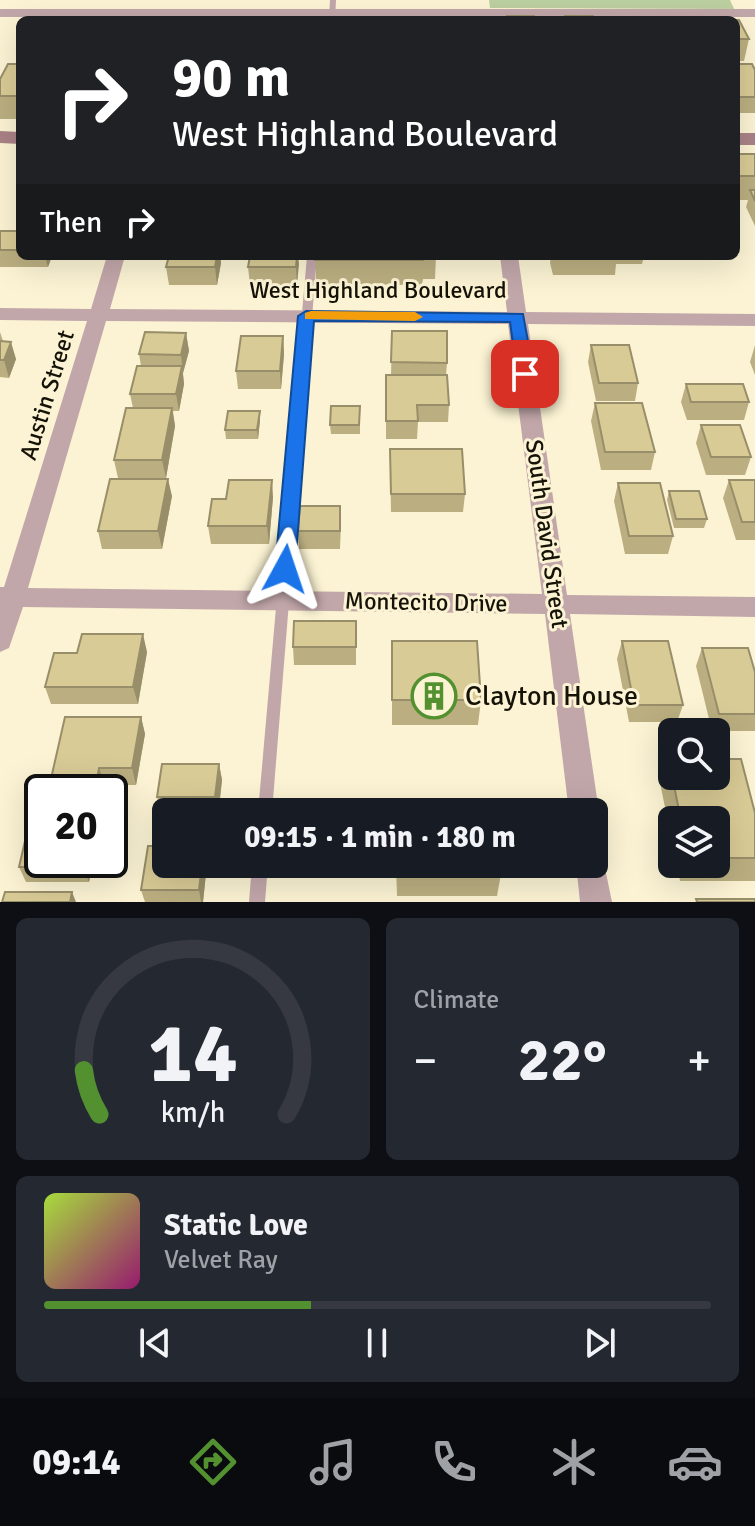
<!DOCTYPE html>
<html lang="en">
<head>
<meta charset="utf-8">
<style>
  :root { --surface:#171b24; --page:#242831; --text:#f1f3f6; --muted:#9ea1a6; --line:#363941; --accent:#539030 }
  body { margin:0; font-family:Signika,sans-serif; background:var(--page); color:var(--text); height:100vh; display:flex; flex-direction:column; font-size:30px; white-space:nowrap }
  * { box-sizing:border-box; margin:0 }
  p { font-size:26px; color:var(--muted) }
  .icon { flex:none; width:44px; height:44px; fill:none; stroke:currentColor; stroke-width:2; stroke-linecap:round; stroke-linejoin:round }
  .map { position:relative; height:902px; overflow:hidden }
  .drawer { display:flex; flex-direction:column; gap:16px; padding:16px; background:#0d0f14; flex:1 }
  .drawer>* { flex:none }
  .banner { position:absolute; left:16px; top:16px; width:724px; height:244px; border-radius:12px; box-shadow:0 8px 32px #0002; background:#202124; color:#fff; overflow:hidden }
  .tools { position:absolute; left:658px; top:718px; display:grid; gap:16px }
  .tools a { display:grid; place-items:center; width:72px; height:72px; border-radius:12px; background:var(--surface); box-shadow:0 8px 32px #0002; font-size:40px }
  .speed { position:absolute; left:24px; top:774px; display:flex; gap:16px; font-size:40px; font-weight:700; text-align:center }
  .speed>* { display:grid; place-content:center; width:104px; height:104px; border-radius:50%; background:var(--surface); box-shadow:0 8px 32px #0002; line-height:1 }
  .speed .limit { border:4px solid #111; border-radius:12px; background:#fff; color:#111 }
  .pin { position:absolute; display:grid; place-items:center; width:68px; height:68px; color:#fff; margin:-34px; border-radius:16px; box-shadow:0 4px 12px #0006 }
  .me { position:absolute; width:88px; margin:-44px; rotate:5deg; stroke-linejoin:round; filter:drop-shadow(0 0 6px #0008) }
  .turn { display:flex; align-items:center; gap:28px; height:168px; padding:0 24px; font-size:36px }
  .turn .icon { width:104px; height:104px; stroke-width:2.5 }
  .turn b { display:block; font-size:56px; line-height:68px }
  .then { display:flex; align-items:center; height:76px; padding:0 24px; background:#0003; gap:16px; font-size:30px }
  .big { font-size:60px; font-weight:700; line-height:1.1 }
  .drawer .widget { flex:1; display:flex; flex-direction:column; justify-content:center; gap:12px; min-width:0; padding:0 28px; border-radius:12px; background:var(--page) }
  .drawer .dial { align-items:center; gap:0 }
  .dial svg { height:208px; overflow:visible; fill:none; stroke:var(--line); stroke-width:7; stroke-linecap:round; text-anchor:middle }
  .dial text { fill:var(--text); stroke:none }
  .song { display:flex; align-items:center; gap:24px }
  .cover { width:96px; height:96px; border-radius:12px; background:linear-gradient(135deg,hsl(80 70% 55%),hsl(320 70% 35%)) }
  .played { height:8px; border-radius:4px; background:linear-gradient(90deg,var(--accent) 40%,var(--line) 40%) }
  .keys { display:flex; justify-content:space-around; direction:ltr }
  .heat { display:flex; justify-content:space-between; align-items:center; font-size:44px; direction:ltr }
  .drawer .tiles { flex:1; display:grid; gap:16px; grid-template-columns:1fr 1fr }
  .widget:last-child { grid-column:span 2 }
  .trip { position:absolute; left:152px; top:798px; width:456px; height:80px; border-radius:12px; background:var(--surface); box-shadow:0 8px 32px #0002; font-weight:700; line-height:80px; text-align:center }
  .dock { display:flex; height:128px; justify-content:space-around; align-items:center; background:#090b0e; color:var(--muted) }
  .dock .icon { width:56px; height:56px }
  .dock .active { color:var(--accent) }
  .dock b { font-size:36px; color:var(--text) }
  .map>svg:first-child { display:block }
  .green { fill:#bccfa0 }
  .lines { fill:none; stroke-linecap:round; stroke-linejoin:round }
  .lane { fill:#c2a7aa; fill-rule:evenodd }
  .street { fill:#c2a7aa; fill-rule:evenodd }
  .secondary { fill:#a98287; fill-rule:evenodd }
  .wall { fill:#bbaf81 }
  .shaded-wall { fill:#988e69 }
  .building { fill:#d9cb96; stroke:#988e69; stroke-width:2 }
  .route { fill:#1a73e8; stroke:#114b97; stroke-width:2 }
  .slow { fill:#f59e0b }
  .labels { text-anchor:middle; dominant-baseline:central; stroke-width:6; stroke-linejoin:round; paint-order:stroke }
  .street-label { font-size:24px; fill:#151207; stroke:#fbf3d3 }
  .near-poi-label { font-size:28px; fill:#151207; stroke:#fbf3d3; text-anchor:start }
</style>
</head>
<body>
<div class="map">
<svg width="755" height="902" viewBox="0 0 755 902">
  <rect width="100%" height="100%" fill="#fbf3d3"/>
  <!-- green -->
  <path class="green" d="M489,0H730L734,9L490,8Z"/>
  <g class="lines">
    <!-- lane -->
    <path class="lane" d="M330,0H336L335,20H329Z
      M307,256H317L272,812H258Z
      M252,864H268L265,902H249Z"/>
    <!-- street -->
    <path class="street" d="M0,9H755V17H0Z
      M107,256H125L110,309L507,312L500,256H518L526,312L755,314V326L528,324L567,595L755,597V617L570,614L599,812L594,822V812H569L545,614L23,607L9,648L0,652V587H4L87,321L0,320V308L91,309ZM106,321L508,324L542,594L28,588Z
      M594,851L602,854L612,902H580L576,864H594Z"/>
    <!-- secondary -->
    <path class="secondary" d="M0,131L20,132V144L0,143Z
      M736,133H755V145H736Z"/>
  </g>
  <!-- wall -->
  <path class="wall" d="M736,20L749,39L744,61H736Z
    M20,64V119H0V79Z
    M736,64L755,70V113H736Z
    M736,154H755V226L746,207L748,200H736Z
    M0,231H20V256H52L48,267H0Z
    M169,256H220L221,263L217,285H169L166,267Z
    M250,256H298L297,285H250L248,267Z
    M316,256H436L435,279H423L422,285L316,284Z
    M551,256H644L642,264H616L615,275H553L550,263Z
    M392,331L447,363L446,375L449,405L448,422H418L417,439H386V375H391Z
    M0,332L3,341L16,359L9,378L0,377Z
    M186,333L189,351L183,373L184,384L179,411H173L175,426L166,478H118L114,460L133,408L130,394L141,366L139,354Z
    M283,336L284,354L281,389H238L236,371Z
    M591,345L638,383L635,401H596L588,362Z
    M755,345V375L750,362Z
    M686,384L749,402L744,420H687L681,402Z
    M595,403L655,452L651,470H601L591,421Z
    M360,406V434H331L330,425Z
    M260,420L258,439H226L225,430Z
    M701,425L751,457L745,475H706L696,443Z
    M390,449L465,494L463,512H391Z
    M729,480H755V540H736L723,498Z
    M618,483L673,536L668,554H625L614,501Z
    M669,491L707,519L704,528H674L667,500Z
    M172,496L162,549H102L98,531Z
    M273,497L269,544H211L208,526Z
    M341,524L340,549H299L298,531Z
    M356,621V665H294L293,647Z
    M392,641L481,700L478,725H392Z
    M622,641L683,705L677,722H629L617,659Z
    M702,648L755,672V731H712L696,666Z
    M147,652L138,704H51L45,687L77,653Z
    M141,717L145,734L136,785H105L103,792H48Z
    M669,759L755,813V881H680L677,864H716V820H672V841L660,783Z
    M219,764L222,780L219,812H166V813H161L157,797Z
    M93,860L89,882H26L19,867Z
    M207,864L203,902H145L141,890Z
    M396,864H500L501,874L497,896H397Z"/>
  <!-- shaded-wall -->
  <path class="shaded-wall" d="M45,256H52L48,267Z
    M217,256H220L221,263L217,285L215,267Z
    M297,256H298L299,264L297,285L296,267Z
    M186,333L189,351L183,373L181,355Z
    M283,336L284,354L281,389L280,371Z
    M11,342L16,359L9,378L4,360Z
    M182,366L184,384L179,411L176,394Z
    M172,408L175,426L166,478L162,460Z
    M260,411V420L258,439L257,430Z
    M168,479L172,496L162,549L158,531Z
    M272,480L273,497L269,544L267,526Z
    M143,634L147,652L138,704L133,687Z
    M141,717L145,734L136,785L132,768Z
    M219,764L222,780L218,812L215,797Z
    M99,768L105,785L103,792H95Z
    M84,860H93L89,882L83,867Z
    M202,864H207L203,902H201L199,890Z
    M72,892L76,902H70Z"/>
  <!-- building -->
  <path class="building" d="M507,16H534L535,20H508Z
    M565,16H593L595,20H566Z
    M337,17H372V20H337Z
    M395,17H427V20H395Z
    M648,19L739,20L749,39H736V20Z
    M8,64H20V96H0V79Z
    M736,64H752L755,70V97H736Z
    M736,154H755V176H736Z
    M750,190H755V201Z
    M0,231H20V250H0Z
    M169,256H217L215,267H166Z
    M250,256H297L296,267H248Z
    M316,256H423V260H315Z
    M555,256H617L618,258H555Z
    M392,331H447V363L391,362Z
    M145,332L186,333L181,355L139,354Z
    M241,336H283L280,371H236Z
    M0,341L11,342L4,360H0Z
    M591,345H629L638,383H599Z
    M137,366H182L176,394H130Z
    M386,375H447L449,405H417L418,421H386Z
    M686,384H743L749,402H691Z
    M595,403H642L655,452H605Z
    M331,406H360L359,425H330Z
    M126,408H172L162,460H114Z
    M228,411H260L257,430H225Z
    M701,425H740L751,457H711Z
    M390,449H462L465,494H391Z
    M110,479H168L158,531H98Z
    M229,480H272L267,526H208L212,499H226Z
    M729,480H755V522H742Z
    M618,483H660L673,536H629Z
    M669,491H699L707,519H676Z
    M300,506H340V531H298Z
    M294,621H356V647H293Z
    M82,634H143L133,687H45L54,653H77Z
    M392,641H477L481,700H392Z
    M622,641H668L683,705H634Z
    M702,648H748L755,672V714H719Z
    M65,717H141L132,768H99L95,792H48Z
    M669,759H672V775Z
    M716,759H741L755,813V858H716V820H681L672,776H716Z
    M162,764H219L215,797H157Z
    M34,802H42V860H84L83,867H19Z
    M396,802H495L496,812H396Z
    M148,846H166V864H202L199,890H141Z
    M397,864H500L501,874H397Z
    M5,892H72L70,902H2Z
    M696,899H755V902H697Z"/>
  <!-- route -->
  <path class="route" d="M306,311L523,314L534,374L525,380L517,374L510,322L314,321L295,569L293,574H278L275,569L298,316Z"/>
  <!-- slow -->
  <path class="slow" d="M311,311L415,312L423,317L415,321L305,319V313Z"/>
  <!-- icons -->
  <defs>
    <g id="building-ring" transform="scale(2.3)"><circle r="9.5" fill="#fbf3d3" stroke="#539030" stroke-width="1.5"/><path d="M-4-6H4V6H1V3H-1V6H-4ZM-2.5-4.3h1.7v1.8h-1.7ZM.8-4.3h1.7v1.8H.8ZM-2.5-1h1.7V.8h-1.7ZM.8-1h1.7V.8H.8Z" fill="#539030"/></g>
  </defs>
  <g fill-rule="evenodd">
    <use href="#building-ring" x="434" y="696"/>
  </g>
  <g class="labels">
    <!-- street labels -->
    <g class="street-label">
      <text x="378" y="290">West Highland Boulevard</text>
      <text transform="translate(47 395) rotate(-73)">Austin Street</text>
      <text transform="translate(547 534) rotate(82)">South David Street</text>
      <text transform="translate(426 602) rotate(1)">Montecito Drive</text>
    </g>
    <!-- near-poi labels -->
    <g class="near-poi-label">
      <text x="465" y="696">Clayton House</text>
    </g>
  </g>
</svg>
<div class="tools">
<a><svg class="icon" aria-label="search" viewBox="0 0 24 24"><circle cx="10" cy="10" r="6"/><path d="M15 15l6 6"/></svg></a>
<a><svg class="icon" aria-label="layers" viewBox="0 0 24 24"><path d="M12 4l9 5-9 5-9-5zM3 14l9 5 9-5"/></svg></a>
</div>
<div class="speed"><div class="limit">20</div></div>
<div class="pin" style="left:525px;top:374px;background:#d93025"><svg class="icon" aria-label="arrive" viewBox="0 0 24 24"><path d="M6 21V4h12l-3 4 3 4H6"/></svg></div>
<svg class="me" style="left:285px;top:569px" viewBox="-20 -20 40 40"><path d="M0-17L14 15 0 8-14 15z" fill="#1a73e8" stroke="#fff" stroke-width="4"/></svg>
<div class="trip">09:15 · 1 min · 180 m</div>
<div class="banner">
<div class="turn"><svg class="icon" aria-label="right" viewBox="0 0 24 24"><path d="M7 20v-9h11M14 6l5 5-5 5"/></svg><div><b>90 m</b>West Highland Boulevard</div></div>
<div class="then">Then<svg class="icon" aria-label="right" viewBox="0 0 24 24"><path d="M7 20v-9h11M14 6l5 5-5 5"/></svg></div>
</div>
</div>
<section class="drawer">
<div class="tiles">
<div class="widget dial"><svg viewBox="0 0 100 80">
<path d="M14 69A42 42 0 1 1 86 69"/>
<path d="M14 69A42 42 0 0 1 8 52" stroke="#539030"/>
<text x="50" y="56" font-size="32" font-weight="700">14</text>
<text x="50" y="72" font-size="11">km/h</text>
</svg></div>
<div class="widget"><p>Climate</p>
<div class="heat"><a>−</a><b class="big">22°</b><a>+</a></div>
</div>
<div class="widget">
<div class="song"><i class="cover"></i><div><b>Static Love</b><p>Velvet Ray</p></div></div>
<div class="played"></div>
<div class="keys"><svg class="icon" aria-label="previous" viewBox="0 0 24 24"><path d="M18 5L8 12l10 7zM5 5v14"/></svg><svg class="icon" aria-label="pause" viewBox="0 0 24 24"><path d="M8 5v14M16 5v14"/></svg><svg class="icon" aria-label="next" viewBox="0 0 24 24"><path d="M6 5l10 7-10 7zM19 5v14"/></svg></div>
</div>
</div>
</section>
<nav class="dock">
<b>09:14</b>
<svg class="icon active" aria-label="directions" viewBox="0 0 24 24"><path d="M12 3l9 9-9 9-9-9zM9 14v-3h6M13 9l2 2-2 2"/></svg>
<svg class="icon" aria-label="music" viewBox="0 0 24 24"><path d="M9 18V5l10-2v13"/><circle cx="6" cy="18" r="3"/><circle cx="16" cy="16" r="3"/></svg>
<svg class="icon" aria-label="phone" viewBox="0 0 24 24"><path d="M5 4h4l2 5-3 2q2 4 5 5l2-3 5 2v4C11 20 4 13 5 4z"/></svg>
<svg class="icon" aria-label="climate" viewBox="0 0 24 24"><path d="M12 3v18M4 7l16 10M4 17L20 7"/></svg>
<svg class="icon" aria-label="car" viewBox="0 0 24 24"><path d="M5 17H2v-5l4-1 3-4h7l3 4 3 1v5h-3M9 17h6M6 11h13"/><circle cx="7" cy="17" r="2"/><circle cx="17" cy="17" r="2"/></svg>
</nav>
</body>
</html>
